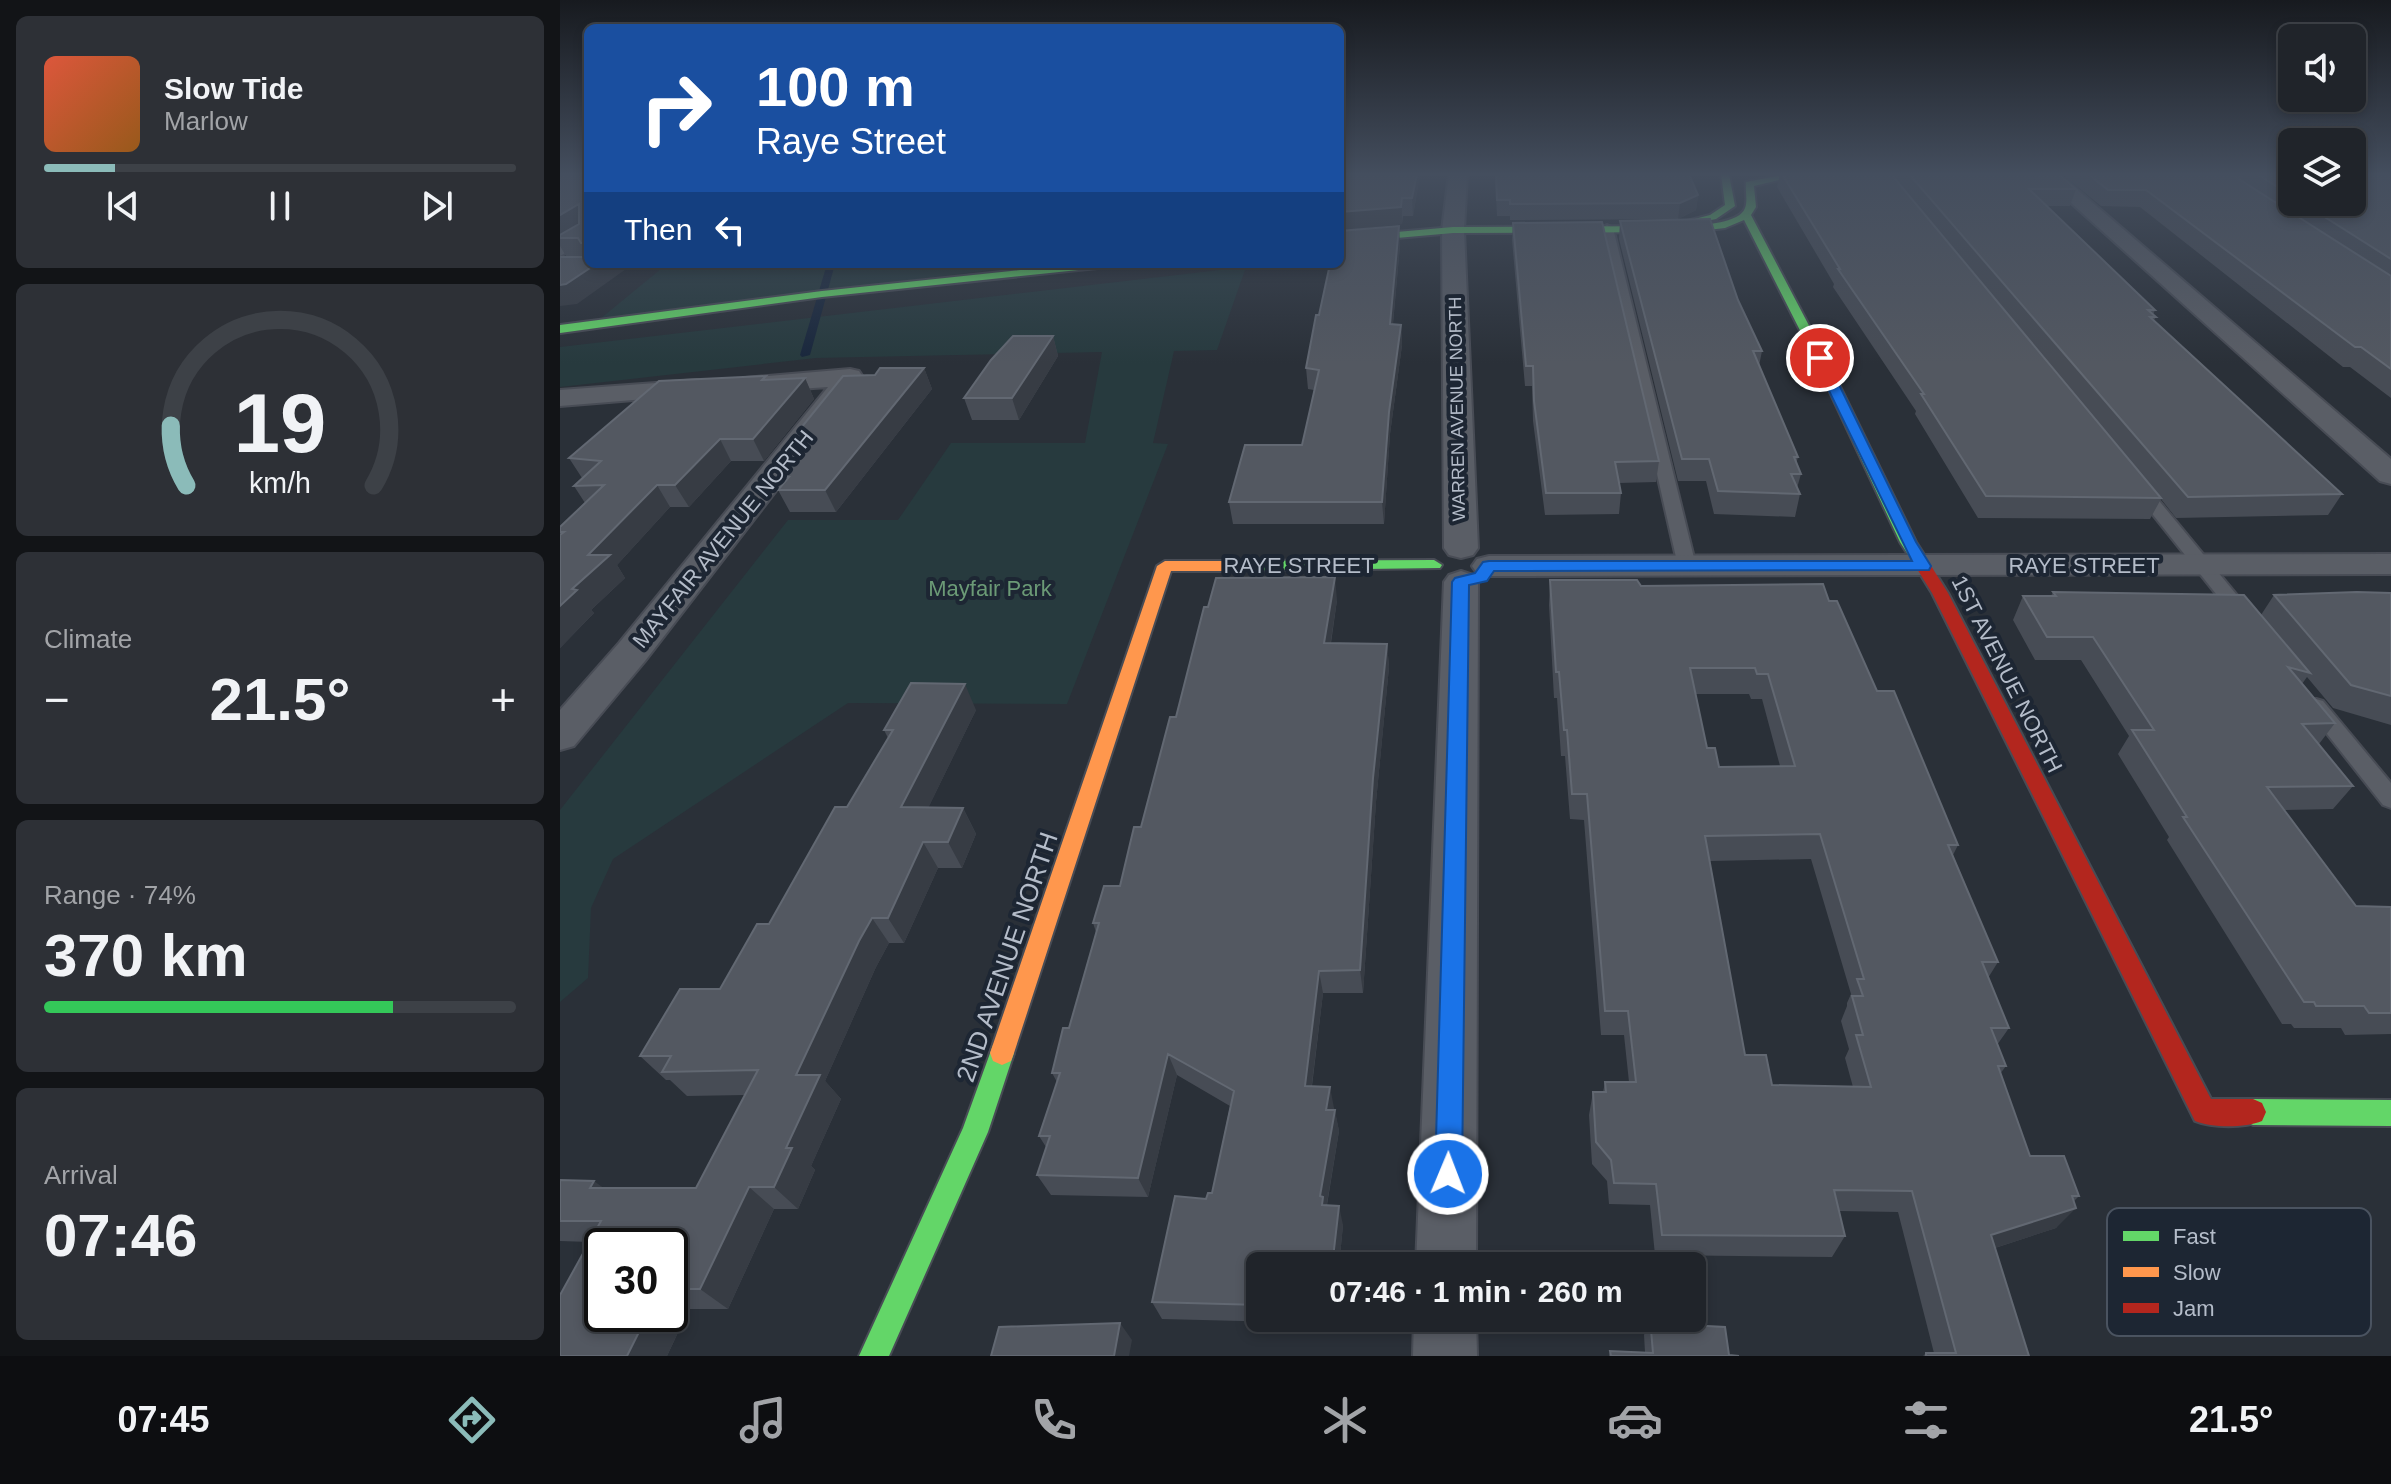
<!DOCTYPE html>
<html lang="en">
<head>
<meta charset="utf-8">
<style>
  :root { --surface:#20242a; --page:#2d3036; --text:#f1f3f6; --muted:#a2a4a8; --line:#3d4147; --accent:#8bbbb9 }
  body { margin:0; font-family:Helvetica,sans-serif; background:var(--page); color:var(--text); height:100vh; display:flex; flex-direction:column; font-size:30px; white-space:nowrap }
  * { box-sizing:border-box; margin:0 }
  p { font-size:26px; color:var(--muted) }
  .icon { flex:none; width:44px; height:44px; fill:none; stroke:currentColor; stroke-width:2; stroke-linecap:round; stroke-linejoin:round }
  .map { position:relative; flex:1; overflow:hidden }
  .side { display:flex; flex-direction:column; gap:16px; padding:16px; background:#121417; width:560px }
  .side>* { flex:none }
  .top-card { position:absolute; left:24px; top:24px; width:760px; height:244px; border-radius:12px; box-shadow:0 4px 12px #0003,0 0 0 2px var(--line); background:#1a4fa0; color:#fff; overflow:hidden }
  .buttons { position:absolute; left:1718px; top:24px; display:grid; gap:16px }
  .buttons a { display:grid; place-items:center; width:88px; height:88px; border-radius:12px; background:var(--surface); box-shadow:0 4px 12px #0003,0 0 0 2px var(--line); font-size:40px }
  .speed { position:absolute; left:24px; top:1228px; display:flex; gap:16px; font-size:40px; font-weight:700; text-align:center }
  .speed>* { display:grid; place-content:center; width:104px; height:104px; border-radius:50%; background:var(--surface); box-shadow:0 4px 12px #0003,0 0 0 2px var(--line); line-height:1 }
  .speed .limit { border:4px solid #111; border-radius:12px; background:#fff; color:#111 }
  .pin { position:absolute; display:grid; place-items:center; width:68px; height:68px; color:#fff; margin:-34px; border:4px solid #fff; border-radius:50%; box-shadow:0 2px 8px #0007 }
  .me { position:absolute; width:88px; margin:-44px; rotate:1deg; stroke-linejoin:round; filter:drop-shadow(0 0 6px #0008) }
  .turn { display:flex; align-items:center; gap:28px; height:168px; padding:0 40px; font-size:36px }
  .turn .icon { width:104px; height:104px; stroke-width:2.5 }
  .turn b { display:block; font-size:56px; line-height:68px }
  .then { display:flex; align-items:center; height:76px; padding:0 40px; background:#0003; gap:16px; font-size:30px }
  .big { font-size:60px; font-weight:800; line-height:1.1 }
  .side .card { flex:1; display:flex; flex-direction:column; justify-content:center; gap:12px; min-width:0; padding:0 28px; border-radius:12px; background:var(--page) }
  .side .dial { align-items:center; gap:0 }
  .dial svg { height:208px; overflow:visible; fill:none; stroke:var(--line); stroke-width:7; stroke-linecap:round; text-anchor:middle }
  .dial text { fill:var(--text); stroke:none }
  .song { display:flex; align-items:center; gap:24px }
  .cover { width:96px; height:96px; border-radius:12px; background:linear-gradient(135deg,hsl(10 70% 55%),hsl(30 70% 35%)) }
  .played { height:8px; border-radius:4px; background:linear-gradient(90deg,var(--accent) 15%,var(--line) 15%) }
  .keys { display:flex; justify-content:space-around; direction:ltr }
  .heat { display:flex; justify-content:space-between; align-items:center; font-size:44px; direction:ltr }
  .charge { height:12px; border-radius:6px; background:linear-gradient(90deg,#34c759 74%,var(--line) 0) }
  .trip { position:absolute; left:686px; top:1252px; width:460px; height:80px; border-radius:12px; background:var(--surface); box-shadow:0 4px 12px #0003,0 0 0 2px var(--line); font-weight:800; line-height:80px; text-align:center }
  .menu { display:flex; height:128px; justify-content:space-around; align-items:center; background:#0d0e11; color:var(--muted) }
  .menu .icon { width:56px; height:56px }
  .menu .current { color:var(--accent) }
  .menu b { font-size:36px; color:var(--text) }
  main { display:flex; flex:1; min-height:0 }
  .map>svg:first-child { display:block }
  .green { fill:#273a3e }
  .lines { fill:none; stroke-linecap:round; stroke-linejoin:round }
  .stream { fill:#19273c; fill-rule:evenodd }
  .lane-casing { stroke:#484c55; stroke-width:4 }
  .street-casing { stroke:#484c55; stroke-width:4 }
  .fast-casing { stroke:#484c55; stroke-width:4 }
  .slow-casing { stroke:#484c55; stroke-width:4 }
  .jam-casing { stroke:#484c55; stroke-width:4 }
  .lane { fill:#5a5e66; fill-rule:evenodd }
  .street { fill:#5a5e66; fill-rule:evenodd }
  .fast { fill:#63d668; fill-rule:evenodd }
  .slow { fill:#ff974d; fill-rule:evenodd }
  .jam { fill:#b3261e; fill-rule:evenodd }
  .wall { fill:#474c55; fill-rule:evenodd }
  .shaded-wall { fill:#373c44 }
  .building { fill:#535861; stroke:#626872; stroke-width:2; fill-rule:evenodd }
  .route { fill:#1a73e8; stroke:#114b97; stroke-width:2 }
  .labels { text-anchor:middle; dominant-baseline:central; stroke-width:8; stroke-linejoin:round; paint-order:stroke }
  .far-street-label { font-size:18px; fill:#b4bcc9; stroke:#1d2633 }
  .street-label { font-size:22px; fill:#b4bcc9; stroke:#1d2633 }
  .park-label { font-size:22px; fill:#6b9a76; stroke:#1d2633 }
  .near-street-label { font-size:26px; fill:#b4bcc9; stroke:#1d2633 }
  .key { fill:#1d2633; stroke:#4a5360; stroke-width:2 }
  .key-label { font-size:22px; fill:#b4bcc9 }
</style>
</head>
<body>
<main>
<section class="side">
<div class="card">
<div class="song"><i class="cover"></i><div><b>Slow Tide</b><p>Marlow</p></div></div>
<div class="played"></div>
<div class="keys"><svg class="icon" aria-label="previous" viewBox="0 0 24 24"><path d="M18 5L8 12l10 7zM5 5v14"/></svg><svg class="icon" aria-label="pause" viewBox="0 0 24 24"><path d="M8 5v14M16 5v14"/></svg><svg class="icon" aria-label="next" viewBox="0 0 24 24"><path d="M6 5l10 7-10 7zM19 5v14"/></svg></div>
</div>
<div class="card dial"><svg viewBox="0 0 100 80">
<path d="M14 69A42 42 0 1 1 86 69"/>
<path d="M14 69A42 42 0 0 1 8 46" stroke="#8bbbb9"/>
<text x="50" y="56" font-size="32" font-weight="700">19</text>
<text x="50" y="72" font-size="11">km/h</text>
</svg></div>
<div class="card"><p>Climate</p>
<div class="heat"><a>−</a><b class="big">21.5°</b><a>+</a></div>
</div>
<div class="card"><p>Range · 74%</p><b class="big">370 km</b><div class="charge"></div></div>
<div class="card"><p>Arrival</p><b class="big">07:46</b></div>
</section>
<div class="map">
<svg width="1831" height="1356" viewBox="0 0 1831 1356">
  <rect width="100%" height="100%" fill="#2a3038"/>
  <!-- green -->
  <path class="green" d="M107,264H470V265L40,319Z
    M686,267L657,350L614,351L593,443L608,444L507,704L288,703L53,859L31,908L28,978L0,1002V810L228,520H338L391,443H525L542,352L256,358L0,387V347Z"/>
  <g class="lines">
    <!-- stream -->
    <path class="stream" d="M267,264H275L250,355L242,357L240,355Z"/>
    <!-- lane casing -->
    <g class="lane-casing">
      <path id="lane" d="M1047,225L1053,228L1136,566L1127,571L1118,566L1041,228Z
        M1580,483L1586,485L1690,611L1692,615L1690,619H1676L1574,491V485Z
        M1756,699L1763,701L1831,783V808L1823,805L1749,711L1746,706L1749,701Z"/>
    </g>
    <!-- street casing -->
    <g class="street-casing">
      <path id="street" d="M889,174H907L904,230L918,548L913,555L901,558L889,555L884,548L882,230Z
        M1479,174H1499L1831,459V484L1820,481Z
        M1644,174H1732V180H1653Z
        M28,225V240L0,256V240Z
        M290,369L299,371L303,377L299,383L85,661L14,746L0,750V710L59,643L268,387L194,392L185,390L181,384L185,378Z
        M137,380L147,382L151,388L147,394L0,406V390Z
        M1831,554V574L929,576L917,573L912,566L917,559L929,556Z
        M901,571L913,575L918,582L916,1266H856L884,582L889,575Z
        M854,1318H916L917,1356H853Z"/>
    </g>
    <!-- fast casing -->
    <g class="fast-casing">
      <path id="fast" d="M1161,174H1169L1175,206L1156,219L1127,225V221L1150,215L1165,205Z
        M1228,174H1244L1194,186L1196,207L1191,215L1266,358L1356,542L1370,564L1368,567H1356L1340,542L1254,358L1184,220L1165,228L1130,232L893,233L780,243V237L893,227L1130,226C1143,225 1180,223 1185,208C1188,201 1185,190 1186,182Z
        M517,264H552L547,267L262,297L0,333V325L262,291Z
        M874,560L882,565L880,568L663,571L655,566L663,561Z
        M442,1041L451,1045L454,1053L428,1132L329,1356H299L403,1128L433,1045Z
        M1693,1099L1831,1100V1126L1693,1125L1684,1121L1680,1112L1684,1103Z"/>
    </g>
    <!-- slow casing -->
    <g class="slow-casing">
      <path id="slow" d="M605,561H663L671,566L663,571H611L454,1053L451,1061L442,1065L433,1061L430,1053L597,566Z"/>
    </g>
    <!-- jam casing -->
    <g class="jam-casing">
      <path id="jam" d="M1362,559L1368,561L1388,593L1651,1099H1693L1702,1103L1706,1112L1702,1121C1685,1128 1652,1128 1635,1121L1372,593L1354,564Z"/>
    </g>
    <!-- lane -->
    <use href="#lane" class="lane"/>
    <!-- street -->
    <use href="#street" class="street"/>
    <!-- fast -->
    <use href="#fast" class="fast"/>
    <!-- slow -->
    <use href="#slow" class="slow"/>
    <!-- jam -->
    <use href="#jam" class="jam"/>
  </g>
  <!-- wall -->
  <path class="wall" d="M0,174H28V256H6L0,246Z
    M780,174H860L853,216H843L842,224L783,230L782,221H780Z
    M935,174H1129L1138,195L1136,210L1118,219L950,220V216H937Z
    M1220,174H1498L1516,189L1510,206H1487L1595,310L1593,315L1596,317L1594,320L1782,494L1768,515L1616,518L1601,499L1590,519L1418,518L1355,414L1356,411L1273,287L1274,284L1217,187Z
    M1502,174H1671L1681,179L1683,174H1732V202H1792L1831,174V398L1790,367H1783L1580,207L1541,206Z
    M1060,221L1178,300L1202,351L1199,366L1238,457L1236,464L1241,474L1237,488L1240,494L1235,517L1154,514L1146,481H1118L1059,239Z
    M953,223L1099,461L1096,482L1059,483L1061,493L1059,514L985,515L973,421L972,386H965L952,240Z
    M840,245L833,324L841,325L842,345L830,434L824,524H673L669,502L742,445L754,390L748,389L746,368L759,315Z
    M493,336L498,356L459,420H412L404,398Z
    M364,368L372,389L276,512H230L218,490L222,486L217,477L238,451L232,439L315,375Z
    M245,378L254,399L204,461H171L129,507H110L57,565L65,578L31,610L34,613L0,648V527L25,503L14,486L22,478L9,458L208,380Z
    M990,580L1269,601L1398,845L1393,855L1438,962L1428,978L1449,1028L1437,1045L1446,1066L1440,1074L1470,1156L1519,1196L1514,1201L1496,1228L1435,1248L1469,1356H1363L1366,1353H1374L1338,1212L1279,1211L1285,1236L1272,1257L1095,1255L1090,1205L1049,1204L1047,1181L1032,1164L1029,1115L1033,1092H1043L1045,1082H1069L1064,1035H1041L1024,820L1010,819L1005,756H1001L997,698H994L989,605ZM1135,694H1189L1191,699H1202L1220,766L1159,767L1147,748ZM1251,859L1291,994L1287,1003V1006L1281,1021L1289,1049L1285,1058L1293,1087L1212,1085L1185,1055L1150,861Z
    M1493,592L1701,615L1714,595L1831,593V725L1773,708L1747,677L1742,684L1775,723L1759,744L1793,786L1773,809L1724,810L1796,906L1831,907V1034L1785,1035L1781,1028H1734L1731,1024H1722L1607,840L1609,837L1558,754L1569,736L1521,660H1475L1453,620L1463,596H1491Z
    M777,600L771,643L827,644L829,667L816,802L803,993H763L752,1086L774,1108L779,1131L767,1205L783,1225L779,1266H700V1318H756V1323L602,1319L592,1302L646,1199L652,1193L670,1106L617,1075L588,1197L491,1195L477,1175L486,1147L479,1136L497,1082L492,1073L509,1028L536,932L533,923L560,886L581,827L616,717Z
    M416,710L368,808H403L416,834L402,868H378L344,943H329L316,967L265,1081L281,1099L251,1166L255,1170L238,1209H214L168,1309H129L107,1356H0L30,1242L0,1241V1180L44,1188H136L185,1095L127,1096L110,1080H106L80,1056L160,989L209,924L287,807L328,738L324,730ZM110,1246V1314H42Z
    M1090,1318L1128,1325L1169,1355L1179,1356H1049L1050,1351L1085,1352L1084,1335Z"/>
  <!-- shaded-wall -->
  <path class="shaded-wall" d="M857,174H860L853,216L852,198Z
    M1138,195L1136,210L1118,219L1120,203Z
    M842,198V224L783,230L781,212Z
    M19,204L28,221L0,238V215Z
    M839,226L840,245L831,344L830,324Z
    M36,264H73L17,304L0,306V285Z
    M841,325L842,345L830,434L824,524L822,502L829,412Z
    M493,336L498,356L459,420L452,398Z
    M364,368L372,389L276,512L265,490Z
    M245,378L254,399L204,461L193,439Z
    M160,439L171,461L129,507L115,485Z
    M97,485L110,507L57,565L65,578L31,610L34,613L0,648V606L12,589L28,555Z
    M775,577L777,600L767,666L764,643Z
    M827,644L829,667L816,802L803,993L800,970L813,778Z
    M405,684L416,710L356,833L341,807Z
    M403,808L416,834L402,868L388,842Z
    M363,842L378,868L344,943L328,918Z
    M312,918L329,943L316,967L265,1081L281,1099L251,1166L255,1170L238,1209L214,1187L226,1148L236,1075L299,941Z
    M759,971L763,993L749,1107L745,1086Z
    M608,1054L617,1075L588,1197L578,1178Z
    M770,1087L774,1108L770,1131L766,1110Z
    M775,1110L779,1131L766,1209V1224L760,1196Z
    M34,1181L64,1203L30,1188Z
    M189,1187L214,1209L168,1309L140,1289Z
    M779,1206L783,1225L779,1266H762Z
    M1516,1208L1496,1228L1413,1255L1431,1235Z
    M110,1296L129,1309L107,1356H67L88,1314H110Z
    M560,1323L572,1340L569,1356H554Z"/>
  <!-- building -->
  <path class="building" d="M0,174H28V243H21L18,238H0V235L19,224V204L0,215Z
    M780,174H857L852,198H842L841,207L781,212L783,204H780Z
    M936,174H1129L1138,195L1120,203L950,204V200H937Z
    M1222,174H1331L1601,498L1426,496L1361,394H1364L1278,269H1280Z
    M1349,174H1498L1516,189H1469L1595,310H1588L1596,317H1590L1782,494L1628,497Z
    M1528,174H1671L1831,276V369L1801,347H1795L1586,190H1548Z
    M1697,174H1732V196Z
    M1792,174H1831V259L1741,202H1792Z
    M1150,219L1178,300L1202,351H1193L1238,457H1234L1241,474H1231L1240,494L1158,491L1149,459H1122L1060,221Z
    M1042,222L1099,461L1055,462L1061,493H986L974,401L973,366H966L953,223Z
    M839,226L830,324L841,325L829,412L822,502H669L685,445H742L759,370L746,368L756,315H759L770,264H780V231Z
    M0,257H28V264H36L6,284L0,285Z
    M453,336H493L452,398H404L431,360Z
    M320,368H364L265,490H218L229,477H217L249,439H232L283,376L315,375Z
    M206,376L202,380L245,378L193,439H160L115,485H97L28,555H50L12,589L17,590L0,606V535L4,532H0V527L44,485L14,486L41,461L9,458L99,381Z
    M775,577L764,643L827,644L813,778L800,970L759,971L745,1086L770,1087L766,1110H775L760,1196L763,1197L762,1205L779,1206L773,1258L762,1266H700V1305L592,1302L615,1196L646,1199L648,1193H652L674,1091L608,1054L578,1178L477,1175L490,1136H479L500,1073H492L503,1028H509L539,923H533L544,886H560L574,827H581L610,717H616L644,607H648L656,578Z
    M990,580H1077L1081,586L1263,584L1269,601H1277L1317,691H1334L1398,845H1388L1438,962H1422L1449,1028H1431L1446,1066H1438L1470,1156H1504L1519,1196H1512L1516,1208L1431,1235L1469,1356H1366V1353H1396L1352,1191L1274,1190L1285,1236L1102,1235L1096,1184L1054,1183L1051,1160L1036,1142L1033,1092H1046L1045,1082H1076L1068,1011H1045L1027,794H1012L1007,730H1004L999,672H996ZM1130,668H1195L1197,674H1208L1235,766L1159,767L1155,748H1147ZM1260,834L1304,979H1297L1303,996H1292L1303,1035H1296L1311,1087L1212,1085L1206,1055H1185L1145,836Z
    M1493,592L1684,595L1750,673L1728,667L1775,723L1742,724L1793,786L1707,787L1796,906L1831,907V1013H1809L1804,1006H1756L1754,1002H1744L1623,817H1627L1572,730H1594L1533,637H1487L1463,596H1496Z
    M1797,592L1831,593V696L1791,685L1714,595Z
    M351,683L405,684L341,807L403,808L388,842H363L328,918H312L299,941L236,1075H260L226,1148H232L214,1187H189L140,1289H110V1246H42V1314H88L67,1356H0V1295L41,1221H0V1180L34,1181L30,1188H136L198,1070L102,1072L111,1056H80L120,989H160L197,924H209L275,807H287L333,730H324Z
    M1090,1318L1127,1320L1128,1325L1165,1327L1169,1355L1179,1356H1051L1050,1351L1093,1353Z
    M560,1323L554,1356H431L439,1327Z"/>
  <!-- sky -->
  <linearGradient id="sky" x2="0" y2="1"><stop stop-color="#171a1f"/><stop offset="0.48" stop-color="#444e5e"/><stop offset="1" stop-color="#444e5e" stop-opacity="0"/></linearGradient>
  <rect width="1831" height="363" fill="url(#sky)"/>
  <!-- route -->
  <path class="route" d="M1260,354L1266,358L1356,542L1371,566L1369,570L934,571L927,581L909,585L902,1174L898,1184L888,1188L879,1184L875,1174L892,582L895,578L915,573L923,562L929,561H1352L1253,358Z"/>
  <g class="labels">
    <!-- far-street labels -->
    <g class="far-street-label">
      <text transform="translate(897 409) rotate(-91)">WARREN AVENUE NORTH</text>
    </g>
    <!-- street labels -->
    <g class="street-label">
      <text transform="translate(163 539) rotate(-51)">MAYFAIR AVENUE NORTH</text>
      <text x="739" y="565">RAYE STREET</text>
      <text x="1524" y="565">RAYE STREET</text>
      <text transform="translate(1447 674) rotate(63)">1ST AVENUE NORTH</text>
    </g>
    <!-- park labels -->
    <g class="park-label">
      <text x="430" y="588">Mayfair Park</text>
    </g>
    <!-- near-street labels -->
    <g class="near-street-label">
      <text transform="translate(447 957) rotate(-71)">2ND AVENUE NORTH</text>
    </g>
  </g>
  <!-- legend -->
  <rect x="1547" y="1208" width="264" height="128" rx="12" class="key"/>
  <rect x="1563" y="1231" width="36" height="10" fill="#63d668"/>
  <rect x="1563" y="1267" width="36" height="10" fill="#ff974d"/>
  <rect x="1563" y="1303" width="36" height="10" fill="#b3261e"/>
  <g class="key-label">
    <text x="1613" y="1244">Fast</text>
    <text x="1613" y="1280">Slow</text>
    <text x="1613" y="1316">Jam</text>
  </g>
</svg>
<div class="buttons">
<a><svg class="icon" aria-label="sound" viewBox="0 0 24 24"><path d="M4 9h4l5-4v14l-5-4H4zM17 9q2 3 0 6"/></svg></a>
<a><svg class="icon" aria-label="layers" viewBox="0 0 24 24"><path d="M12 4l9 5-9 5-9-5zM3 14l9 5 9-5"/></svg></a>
</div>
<div class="speed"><div class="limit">30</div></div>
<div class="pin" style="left:1260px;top:358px;background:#d93025"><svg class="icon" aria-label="arrive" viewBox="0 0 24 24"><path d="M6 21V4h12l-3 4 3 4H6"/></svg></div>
<svg class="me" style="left:888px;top:1174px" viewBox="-20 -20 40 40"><circle r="17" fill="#1a73e8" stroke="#fff" stroke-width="3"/><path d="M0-11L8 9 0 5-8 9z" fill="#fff"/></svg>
<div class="trip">07:46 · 1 min · 260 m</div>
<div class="top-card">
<div class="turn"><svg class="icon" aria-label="right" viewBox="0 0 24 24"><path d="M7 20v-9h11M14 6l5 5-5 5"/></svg><div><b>100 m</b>Raye Street</div></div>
<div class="then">Then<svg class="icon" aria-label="left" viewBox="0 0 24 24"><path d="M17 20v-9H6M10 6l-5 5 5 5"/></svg></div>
</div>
</div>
</main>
<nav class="menu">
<b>07:45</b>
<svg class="icon current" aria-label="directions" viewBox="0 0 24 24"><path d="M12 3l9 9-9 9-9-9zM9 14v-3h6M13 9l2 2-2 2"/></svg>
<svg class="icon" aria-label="music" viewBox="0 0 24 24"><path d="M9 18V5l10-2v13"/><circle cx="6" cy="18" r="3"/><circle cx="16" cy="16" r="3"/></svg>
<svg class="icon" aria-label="phone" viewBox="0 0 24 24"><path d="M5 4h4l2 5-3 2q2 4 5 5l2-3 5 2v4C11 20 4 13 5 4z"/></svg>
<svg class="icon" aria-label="climate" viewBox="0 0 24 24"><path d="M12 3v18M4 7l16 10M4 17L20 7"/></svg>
<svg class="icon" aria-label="car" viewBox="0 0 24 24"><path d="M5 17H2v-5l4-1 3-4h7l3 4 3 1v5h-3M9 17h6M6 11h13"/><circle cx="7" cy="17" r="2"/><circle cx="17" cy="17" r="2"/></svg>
<svg class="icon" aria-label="filters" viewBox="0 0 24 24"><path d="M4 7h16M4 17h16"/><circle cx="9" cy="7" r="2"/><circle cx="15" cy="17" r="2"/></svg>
<b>21.5°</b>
</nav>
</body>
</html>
